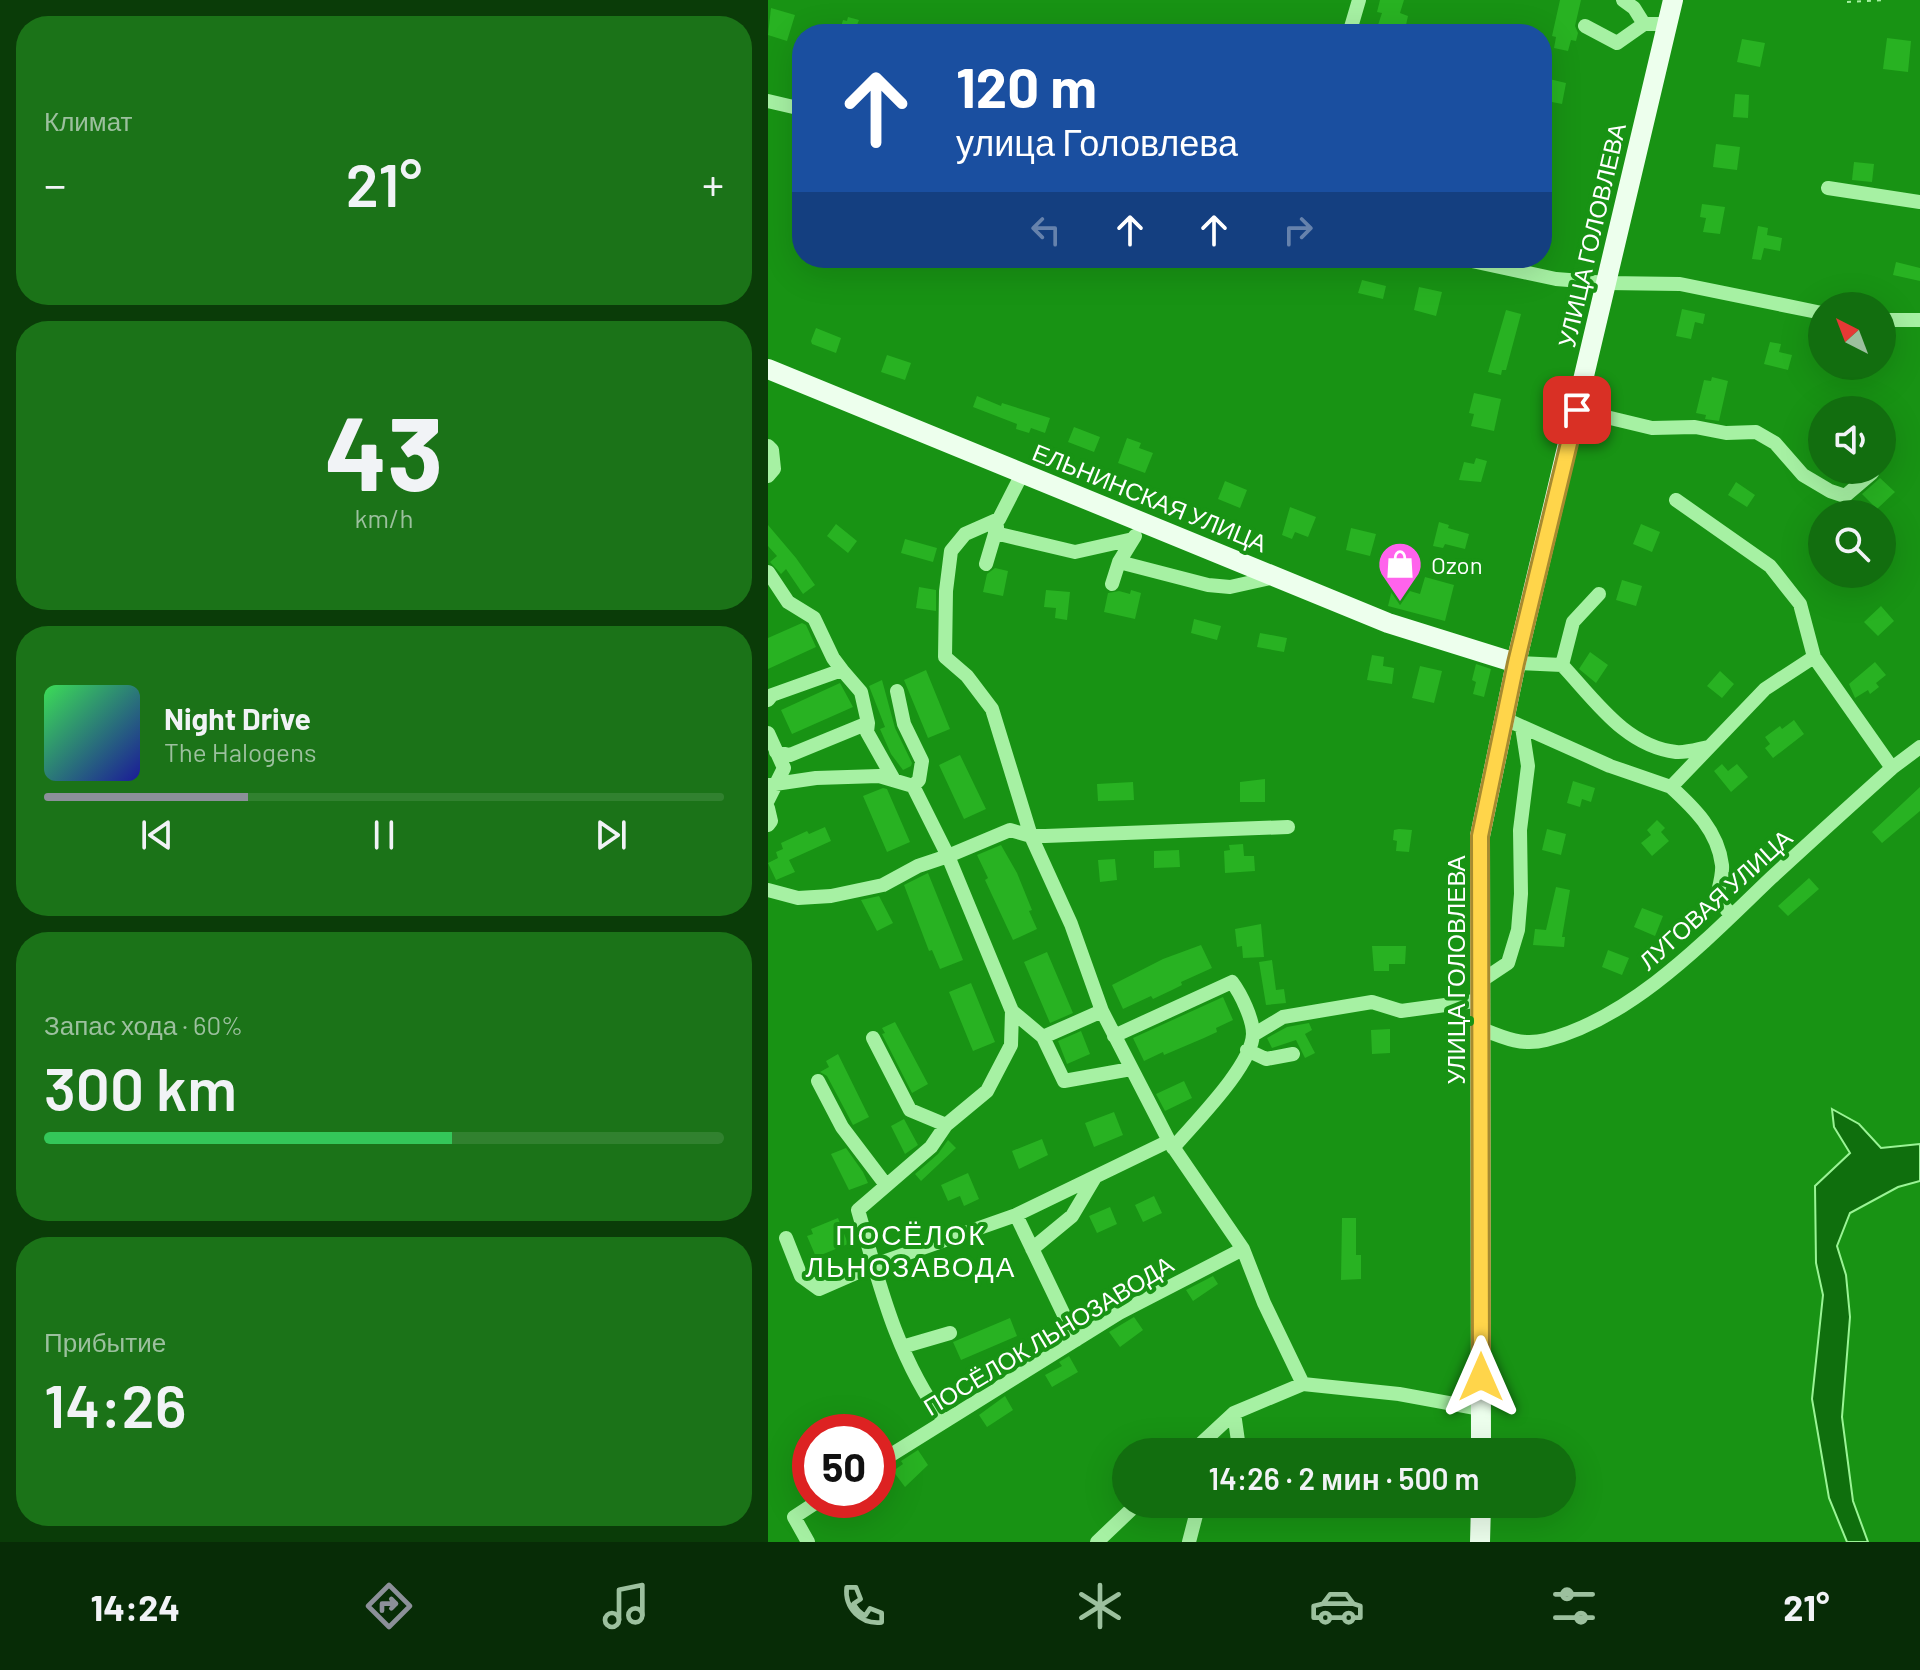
<!DOCTYPE html>
<html lang="ru">
<head>
<meta charset="utf-8">
<style>
  :root { --surface:#126e0f; --page:#1b7318; --text:#f1f3f6; --muted:#9cc09e; --line:#31812f; --accent:#8c9099 }
  body { margin:0; font-family:Barlow,sans-serif; background:var(--page); color:var(--text); height:100vh; display:flex; flex-direction:column; font-size:30px; white-space:nowrap }
  * { box-sizing:border-box; margin:0 }
  p { font-size:26px; color:var(--muted) }
  .icon { flex:none; width:44px; height:44px; fill:none; stroke:currentColor; stroke-width:2; stroke-linecap:round; stroke-linejoin:round }
  .map { position:relative; flex:1; overflow:hidden }
  .sheet { display:flex; flex-direction:column; gap:16px; padding:16px; background:#0a3c08; width:768px }
  .sheet>* { flex:none }
  .top-card { position:absolute; left:24px; top:24px; width:760px; height:244px; border-radius:32px; box-shadow:0 8px 32px #0002; background:#1a4fa0; color:#fff; overflow:hidden }
  .needle { width:52px; rotate:318deg }
  .fabs { position:absolute; left:1040px; top:292px; display:grid; gap:16px }
  .fabs a { display:grid; place-items:center; width:88px; height:88px; border-radius:50%; background:var(--surface); box-shadow:0 8px 32px #0002; font-size:40px }
  .speed { position:absolute; left:24px; top:1414px; display:flex; gap:16px; font-size:40px; font-weight:700; text-align:center }
  .speed>* { display:grid; place-content:center; width:104px; height:104px; border-radius:50%; background:var(--surface); box-shadow:0 8px 32px #0002; line-height:1 }
  .speed .limit { border:12px solid #d22; background:#fff; color:#111 }
  .pin { position:absolute; display:grid; place-items:center; width:68px; height:68px; color:#fff; margin:-34px; border-radius:16px; box-shadow:0 4px 12px #0006 }
  .me { position:absolute; width:88px; margin:-44px; rotate:0deg; stroke-linejoin:round; filter:drop-shadow(0 0 6px #0008) }
  .turn { display:flex; align-items:center; gap:28px; height:168px; padding:0 32px; font-size:36px }
  .turn .icon { width:104px; height:104px; stroke-width:2.5 }
  .turn b { display:block; font-size:56px; line-height:68px }
  .lanes { display:flex; align-items:center; height:76px; padding:0 32px; background:#0003; justify-content:center; gap:40px; direction:ltr }
  .lanes .off { opacity:.35 }
  .big { font-size:60px; font-weight:600; line-height:1.1 }
  .sheet .card { flex:1; display:flex; flex-direction:column; justify-content:center; gap:12px; min-width:0; padding:0 28px; border-radius:32px; background:var(--page) }
  .sheet .dial { align-items:center; gap:0 }
  .dial b { font-size:104px; line-height:1 }
  .song { display:flex; align-items:center; gap:24px }
  .cover { width:96px; height:96px; border-radius:12px; background:linear-gradient(135deg,hsl(130 70% 55%),hsl(240 70% 35%)) }
  .played { height:8px; border-radius:4px; background:linear-gradient(90deg,var(--accent) 30%,var(--line) 30%) }
  .keys { display:flex; justify-content:space-around; direction:ltr }
  .heat { display:flex; justify-content:space-between; align-items:center; font-size:44px; direction:ltr }
  .charge { height:12px; border-radius:6px; background:linear-gradient(90deg,#34c759 60%,var(--line) 0) }
  .trip { position:absolute; left:344px; top:1438px; width:464px; height:80px; border-radius:40px; background:var(--surface); box-shadow:0 8px 32px #0002; font-weight:600; line-height:80px; text-align:center }
  .tabs { display:flex; height:128px; justify-content:space-around; align-items:center; background:#072c06; color:var(--muted) }
  .tabs .icon { width:56px; height:56px }
  .tabs .current { color:var(--accent) }
  .tabs b { font-size:36px; color:var(--text) }
  main { display:flex; flex:1; min-height:0 }
  .map>svg:first-child { display:block }
  .water { fill:#0f6f0d; stroke:#9af495; stroke-width:2 }
  .building { fill:#28b222 }
  .lines { fill:none; stroke-linecap:round; stroke-linejoin:round }
  .path { stroke:#a6f1a3; stroke-width:2; stroke-dasharray:4 6; stroke-linecap:butt }
  .minor { stroke:#a6f1a3; stroke-width:14 }
  .major { stroke:#edffed; stroke-width:20 }
  .route-casing { stroke:#a68a30; stroke-width:20 }
  .route { stroke:#ffd54a; stroke-width:14 }
  .labels { text-anchor:middle; dominant-baseline:central; stroke-width:8; stroke-linejoin:round; paint-order:stroke }
  .street-label { font-size:24px; fill:#fff; stroke:#189314 }
  .poi-label { font-size:24px; fill:#fff; stroke:#189314; text-anchor:start }
  .quarter-label { font-size:28px; letter-spacing:2px; fill:#fff; stroke:#189314 }
</style>
</head>
<body>
<main>
<section class="sheet">
<div class="card"><p>Климат</p>
<div class="heat"><a>−</a><b class="big">21°</b><a>+</a></div>
</div>
<div class="card dial"><b>43</b><p>km/h</p></div>
<div class="card">
<div class="song"><i class="cover"></i><div><b>Night Drive</b><p>The Halogens</p></div></div>
<div class="played"></div>
<div class="keys"><svg class="icon" aria-label="previous" viewBox="0 0 24 24"><path d="M18 5L8 12l10 7zM5 5v14"/></svg><svg class="icon" aria-label="pause" viewBox="0 0 24 24"><path d="M8 5v14M16 5v14"/></svg><svg class="icon" aria-label="next" viewBox="0 0 24 24"><path d="M6 5l10 7-10 7zM19 5v14"/></svg></div>
</div>
<div class="card"><p>Запас хода · 60%</p><b class="big">300 km</b><div class="charge"></div></div>
<div class="card"><p>Прибытие</p><b class="big">14:26</b></div>
</section>
<div class="map">
<svg width="1152" height="1542" viewBox="0 0 1152 1542">
  <rect width="100%" height="100%" fill="#189314"/>
  <!-- water -->
  <path class="water" d="M1064,1109L1091,1124L1113,1148L1152,1144V1181L1130,1187L1082,1213L1069,1246L1078,1275L1082,1317L1074,1417L1085,1501L1100,1542H1079L1061,1498L1044,1399L1055,1295L1048,1263L1047,1186L1082,1153L1066,1127Z"/>
  <!-- building -->
  <path class="building" d="M612,0H636L632,13L640,16L636,34H607L614,13L609,12Z
    M792,0H813L807,26L810,33L808,41L803,40L800,51L786,48L788,37L784,36Z
    M3,8L27,15L19,41L0,35Z
    M80,17L91,20L89,25L111,31V34H71L75,20L79,21Z
    M1119,38L1143,41L1140,72L1115,69Z
    M974,39L997,43L992,67L969,62Z
    M777,78L798,83L794,104L774,100Z
    M967,94L981,95L980,118L965,117Z
    M948,144L972,147L969,170L945,167Z
    M1086,162L1106,164L1104,182L1084,180Z
    M934,204L957,207L952,234L935,232L938,218L932,217Z
    M990,226L1000,228L999,235L1014,238L1012,251L996,248L993,260L984,259Z
    M1128,262L1152,268V281L1125,275Z
    M594,280L618,286L615,299L590,293Z
    M651,287L674,292L668,316L646,310Z
    M914,309L937,314L935,324L927,322L923,339L908,336Z
    M738,310L753,314L738,370H734L733,375L720,372Z
    M48,328L73,338L68,353L44,344L43,341Z
    M1002,342L1013,344L1011,352L1024,355L1020,370L996,364Z
    M119,355L143,363L137,380L113,372Z
    M944,377L960,381L951,421L937,419L938,415L928,413L936,380L943,381Z
    M706,393L733,399L726,431L703,426L706,414L701,413Z
    M209,396L233,406L234,403L282,418L277,433L263,428L261,433L248,429L249,424L205,407Z
    M306,427L332,437L326,452L300,442Z
    M359,438L373,443L371,448L385,453L377,473L350,463Z
    M708,458L719,461L713,482L691,480L696,462L706,464Z
    M1112,478L1127,492L1109,509L1094,494Z
    M457,481L479,490L472,508L450,499Z
    M968,482L987,495L979,507L960,495Z
    M522,507L548,517L540,537L527,532L524,539L514,535Z
    M671,522L681,525L680,528L701,534L697,549L677,544L675,548L665,546Z
    M68,524L89,541L80,553L59,536Z
    M873,524L892,532L884,552L865,544Z
    M0,525L28,558L47,585L35,594L18,569L13,574L2,562L9,556L0,546Z
    M583,528L608,534L602,556L578,550Z
    M137,539L169,548L165,562L133,553Z
    M227,568L240,571L235,596L215,592L219,574Z
    M657,577L686,585L677,621L620,606L625,586L652,594Z
    M854,580L874,586L868,606L848,600Z
    M151,587L168,590V611L148,608Z
    M278,590L302,592L299,620L287,618L288,608L276,607Z
    M363,590L373,593L367,619L336,612L340,593L351,591L362,594Z
    M1113,606L1126,621L1110,636L1096,622Z
    M426,619L453,626L449,640L423,633Z
    M34,623L38,625L48,647L0,669V638Z
    M492,633L519,638L516,652L489,647Z
    M822,652L840,665L828,683L811,669Z
    M604,655L616,657L615,666L626,668L624,684L599,680Z
    M1107,662L1118,675L1108,683L1111,687L1102,694L1100,690L1087,698L1081,684Z
    M708,664L723,669L716,697L705,694L708,682L704,680Z
    M652,666L674,671L666,703L644,698Z
    M158,670L182,729L160,738L136,680Z
    M952,671L966,684L954,698L939,686Z
    M114,680L127,728L144,763L143,766L135,770L123,754L112,729L117,727L101,686Z
    M72,683L85,707L24,734L13,710Z
    M1026,720L1036,734L1005,758L997,748L1002,744L997,737L1012,726L1014,729Z
    M192,755L218,809L196,819L171,765Z
    M954,764L960,771L969,764L980,777L963,792L946,771Z
    M497,779V802H472V782Z
    M805,781L827,788L823,802L814,799L812,807L799,803Z
    M365,782L366,800L330,801L329,784Z
    M1152,787V811L1114,843L1104,832Z
    M115,788L119,789L142,842L119,852L95,796Z
    M889,820L897,828L893,832L901,841L884,856L873,843L883,835L879,830Z
    M57,827L63,841L21,860L27,872L8,880L0,863L10,858L8,852L15,849L13,843L39,831L41,834Z
    M631,829L644,830L641,852L628,851L629,841L625,840L626,830Z
    M779,829L798,834L793,855L774,850Z
    M475,844L476,856H486L487,871L457,873L456,851L462,850L461,845Z
    M233,845L249,873L264,910L261,911L269,929L245,940L217,880L220,878L209,855Z
    M411,850L412,867L386,868V851Z
    M347,859L349,880L332,882L330,860Z
    M160,873L195,960L172,969L164,950L161,951L136,885Z
    M1041,878L1051,889L1020,916L1010,906Z
    M788,887L802,890L794,937H797L796,947L765,945L767,929L778,930Z
    M111,896L125,923L109,931L93,900Z
    M874,908L895,916L887,936L866,927Z
    M493,924L496,957L475,958L474,946L469,947L467,929Z
    M433,945L444,968L413,982L414,985L404,990L385,999L383,996L355,1009L344,985L395,959Z
    M604,946H638L637,964H621V971H606Z
    M840,950L861,958L854,975L834,967Z
    M279,952L305,1013L282,1023L256,962Z
    M504,960L508,990L516,989L518,1003L498,1005L491,962Z
    M203,983L227,1042L205,1051L181,992Z
    M455,997L465,1020L448,1028L449,1032L436,1038L396,1055L395,1052L376,1061L365,1038Z
    M127,1022L160,1084L144,1093L114,1034L117,1033L114,1028Z
    M541,1023L544,1030L537,1034L547,1053L537,1058L528,1040L504,1048L499,1038L519,1027Z
    M622,1029V1053L604,1054L603,1030Z
    M313,1031L322,1054L299,1064L290,1041Z
    M70,1054L101,1117L85,1125L59,1076L52,1072L61,1067L58,1061Z
    M416,1081L424,1098L397,1111L388,1094Z
    M346,1112L355,1135L326,1147L317,1123Z
    M136,1119L150,1145L137,1154L123,1126Z
    M274,1139L280,1155L251,1169L244,1151Z
    M180,1140L188,1148L153,1181L147,1174L170,1154Z
    M78,1148L95,1172L100,1183L81,1190L63,1154Z
    M200,1173L211,1199L196,1206L192,1196L180,1201L173,1185Z
    M386,1196L394,1213L375,1222L367,1205Z
    M342,1207L349,1224L329,1233L321,1216Z
    M70,1218L80,1244L48,1257L39,1236L45,1234L43,1229Z
    M574,1218H588V1255H593V1279L573,1280Z
    M445,1276L450,1284L425,1301L418,1290Z
    M366,1317L375,1330L352,1347L341,1332Z
    M242,1318L249,1336L193,1360L185,1342Z
    M301,1356L310,1372L284,1387L277,1375L294,1366L291,1362Z
    M237,1396L245,1410L219,1427L211,1415Z
    M150,1450L160,1465L137,1487L125,1471L135,1464L133,1461Z"/>
  <g class="lines">
    <!-- path -->
    <path class="path" d="M1079,2L1117,0"/>
    <!-- minor -->
    <path class="minor" d="M855,0L866,8L876,24
      M817,26L849,43L876,24H900
      M581,34L591,0
      M0,101L34,109
      M1060,188L1152,202
      M690,258L788,279L839,283L912,284L1054,313
      M1114,320H1152
      M809,410L884,428L927,427L958,433L988,432L1007,443L1035,475L1062,491L1077,496L1104,473
      M0,446L4,450L6,469L0,476
      M255,472L231,519L197,534L183,551L178,591L177,657L199,676L224,709L263,836L303,924L334,1011L401,1141L475,1249L496,1303L535,1384L631,1394L713,1409
      M908,500L1002,566L1032,604L1046,657L1124,768
      M227,533L307,552L365,539
      M351,562L440,585L462,587L507,577
      M218,564L229,527
      M0,572L20,602L46,618L65,658L74,670
      M344,584L351,562L367,536
      M831,594L805,622L794,665C827,700 857,746 908,752C918,753 930,749 940,747
      M748,663L794,665
      M129,691L136,724L154,761L151,780L145,786
      M0,700L4,695L74,670L93,692L100,723L22,755L8,752
      M737,719L842,766L903,787L997,689L1046,657
      M100,723L99,732L126,780
      M0,733L16,768L0,800
      M0,785L48,778L111,776L145,786L180,856L242,830L263,836H277L520,827
      M903,787C926,808 950,831 954,865C955,874 951,887 949,896L963,916
      M0,808L3,821L0,825
      M0,890L30,898L63,896L115,885L150,866L180,856L244,1011L275,1037L296,1081L363,1069
      M713,981L740,963L750,930L753,894L752,830L760,766L754,727
      M714,1029C736,1038 754,1046 778,1040C865,1018 940,938 1003,878C1043,841 1084,804 1124,768L1152,747
      M485,1035L515,1017L604,1002L633,1011L714,1000
      M346,1036L464,982C473,994 485,1019 485,1034C484,1066 426,1123 405,1148
      M275,1037L334,1011
      M105,1038L142,1110L178,1125
      M479,1050L498,1059L525,1054
      M50,1081L74,1127L118,1185
      M248,1215L308,1340
      M18,1238L33,1276L51,1289L106,1265L248,1215L401,1141
      M264,1249L304,1216L326,1179
      M134,1347L182,1333
      M466,1413L470,1441L477,1452
      M176,1421C129,1359 111,1283 90,1210L163,1147L178,1125L219,1091L243,1045L244,1011
      M424,1452L466,1413L535,1384
      M110,1463L351,1313L475,1249
      M40,1542L26,1517L52,1500
      M329,1542L369,1504
      M421,1542L428,1515L425,1504"/>
    <!-- major -->
    <path class="major" d="M0,369L620,623L748,663
      M713,1452L712,836L748,663L905,0
      M712,1542L713,1504"/>
  </g>
  <g class="lines">
    <!-- route casing -->
    <g class="route-casing">
      <path id="route" d="M713,1377L712,836L748,663L809,410"/>
    </g>
    <!-- route -->
    <use href="#route" class="route"/>
  </g>
  <!-- icons -->
  <defs>
    <g id="shop-pin" transform="scale(2.3)"><path d="M0 17L-7.5 6A9.5 9.5 0 1 1 7.5 6Z" fill="#ff63ec" stroke="#189314"/><path d="M-5-2.5h2.3a2.7 3.5 0 0 1 5.4 0H5L5.5 6h-11ZM-1.5-2.5h3a1.5 2.3 0 0 0-3 0Z" fill="#fff"/></g>
  </defs>
  <g fill-rule="evenodd">
    <use href="#shop-pin" x="632" y="564"/>
  </g>
  <g class="labels">
    <!-- street labels -->
    <g class="street-label">
      <text transform="translate(823 235) rotate(-77)">УЛИЦА ГОЛОВЛЕВА</text>
      <text transform="translate(382 497) rotate(22)">ЕЛЬНИНСКАЯ УЛИЦА</text>
      <text transform="translate(947 899) rotate(-42)">ЛУГОВАЯ УЛИЦА</text>
      <text transform="translate(687 970) rotate(-90)">УЛИЦА ГОЛОВЛЕВА</text>
      <text transform="translate(280 1335) rotate(-31)">ПОСЁЛОК ЛЬНОЗАВОДА</text>
    </g>
    <!-- poi labels -->
    <g class="poi-label">
      <text x="663" y="564">Ozon</text>
    </g>
    <!-- quarter labels -->
    <g class="quarter-label">
      <text x="143" y="1234">ПОСЁЛОК<tspan x="143" dy="32">ЛЬНОЗАВОДА</tspan></text>
    </g>
  </g>
</svg>
<div class="fabs">
<a><svg class="needle" viewBox="-14 -14 28 28"><path d="M0-13l5 13h-10z" fill="#e53935"/><path d="M0 13l5-13h-10z" fill="#9cc09e"/></svg></a>
<a><svg class="icon" aria-label="sound" viewBox="0 0 24 24"><path d="M4 9h4l5-4v14l-5-4H4zM17 9q2 3 0 6"/></svg></a>
<a><svg class="icon" aria-label="search" viewBox="0 0 24 24"><circle cx="10" cy="10" r="6"/><path d="M15 15l6 6"/></svg></a>
</div>
<div class="speed"><div class="limit">50</div></div>
<div class="pin" style="left:809px;top:410px;background:#d93025"><svg class="icon" aria-label="arrive" viewBox="0 0 24 24"><path d="M6 21V4h12l-3 4 3 4H6"/></svg></div>
<svg class="me" style="left:713px;top:1377px" viewBox="-20 -20 40 40"><path d="M0-17L14 15 0 8-14 15z" fill="#ffd54a" stroke="#fff" stroke-width="4"/></svg>
<div class="trip">14:26 · 2 мин · 500 m</div>
<div class="top-card">
<div class="turn"><svg class="icon" aria-label="ahead" viewBox="0 0 24 24"><path d="M12 20V5M6 11l6-6 6 6"/></svg><div><b>120 m</b>улица Головлева</div></div>
<div class="lanes"><svg class="icon off" aria-label="left" viewBox="0 0 24 24"><path d="M17 20v-9H6M10 6l-5 5 5 5"/></svg><svg class="icon" aria-label="ahead" viewBox="0 0 24 24"><path d="M12 20V5M6 11l6-6 6 6"/></svg><svg class="icon" aria-label="ahead" viewBox="0 0 24 24"><path d="M12 20V5M6 11l6-6 6 6"/></svg><svg class="icon off" aria-label="right" viewBox="0 0 24 24"><path d="M7 20v-9h11M14 6l5 5-5 5"/></svg></div>
</div>
</div>
</main>
<nav class="tabs">
<b>14:24</b>
<svg class="icon current" aria-label="directions" viewBox="0 0 24 24"><path d="M12 3l9 9-9 9-9-9zM9 14v-3h6M13 9l2 2-2 2"/></svg>
<svg class="icon" aria-label="music" viewBox="0 0 24 24"><path d="M9 18V5l10-2v13"/><circle cx="6" cy="18" r="3"/><circle cx="16" cy="16" r="3"/></svg>
<svg class="icon" aria-label="phone" viewBox="0 0 24 24"><path d="M5 4h4l2 5-3 2q2 4 5 5l2-3 5 2v4C11 20 4 13 5 4z"/></svg>
<svg class="icon" aria-label="climate" viewBox="0 0 24 24"><path d="M12 3v18M4 7l16 10M4 17L20 7"/></svg>
<svg class="icon" aria-label="car" viewBox="0 0 24 24"><path d="M5 17H2v-5l4-1 3-4h7l3 4 3 1v5h-3M9 17h6M6 11h13"/><circle cx="7" cy="17" r="2"/><circle cx="17" cy="17" r="2"/></svg>
<svg class="icon" aria-label="filters" viewBox="0 0 24 24"><path d="M4 7h16M4 17h16"/><circle cx="9" cy="7" r="2"/><circle cx="15" cy="17" r="2"/></svg>
<b>21°</b>
</nav>
</body>
</html>
